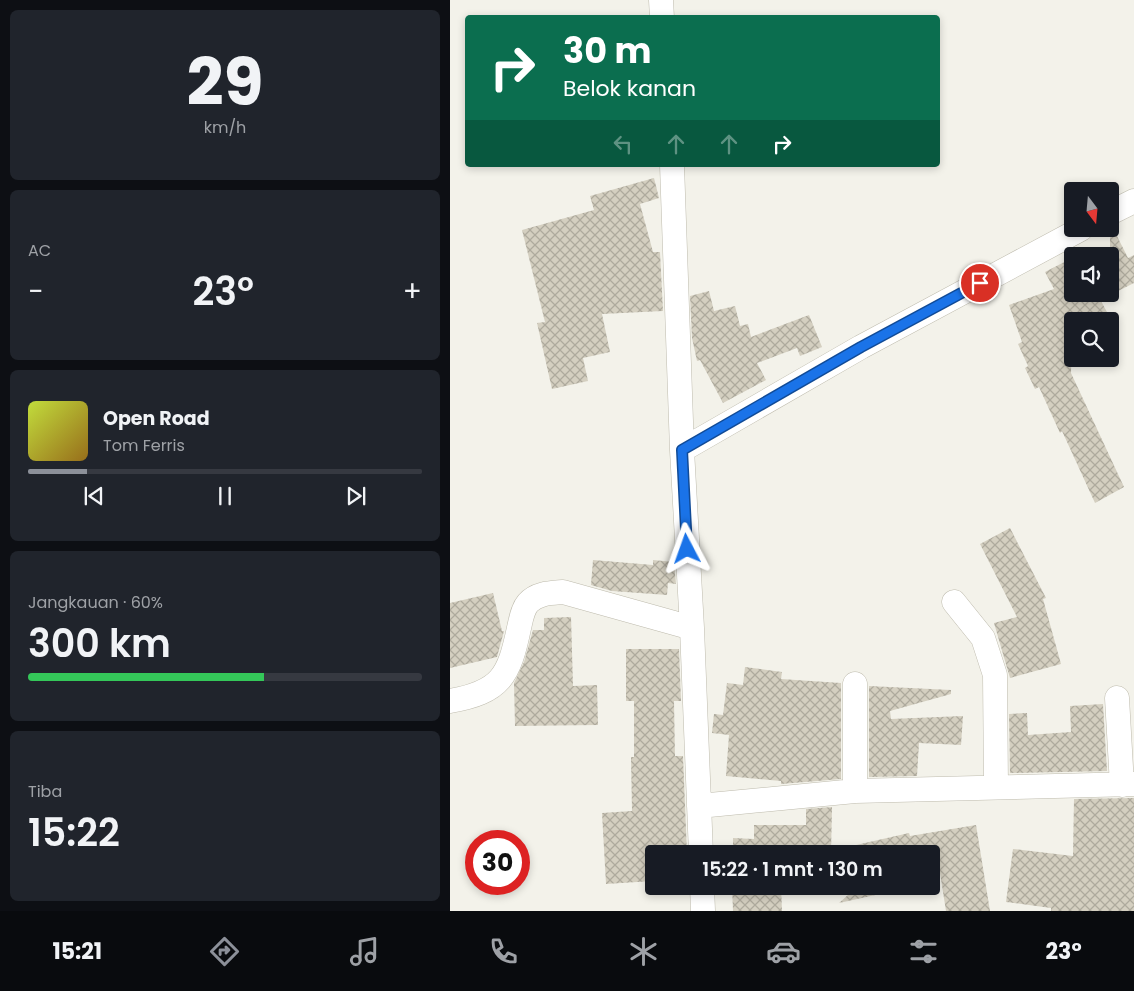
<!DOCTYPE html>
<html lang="id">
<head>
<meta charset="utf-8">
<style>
  :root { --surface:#171b24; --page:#20242c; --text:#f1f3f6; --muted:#9ea1a6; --line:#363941; --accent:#8c9099 }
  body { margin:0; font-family:Poppins,sans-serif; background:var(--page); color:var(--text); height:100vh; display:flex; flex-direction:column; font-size:19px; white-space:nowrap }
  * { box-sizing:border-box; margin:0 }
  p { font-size:16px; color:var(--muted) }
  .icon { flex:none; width:28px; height:28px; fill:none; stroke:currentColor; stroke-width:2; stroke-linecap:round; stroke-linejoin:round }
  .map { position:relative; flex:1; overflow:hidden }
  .sheet { display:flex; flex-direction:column; gap:10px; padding:10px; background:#0d0f14; width:450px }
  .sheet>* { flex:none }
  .banner { position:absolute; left:15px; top:15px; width:475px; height:152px; border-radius:5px; box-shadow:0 2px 8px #0003; background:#0b6e4f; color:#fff; overflow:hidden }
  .needle { width:32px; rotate:164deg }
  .fabs { position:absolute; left:614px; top:182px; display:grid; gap:10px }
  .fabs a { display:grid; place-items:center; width:55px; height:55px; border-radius:5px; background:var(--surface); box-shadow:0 2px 8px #0003; font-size:25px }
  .speed { position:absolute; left:15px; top:830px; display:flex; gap:10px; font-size:25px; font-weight:700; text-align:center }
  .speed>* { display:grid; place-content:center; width:65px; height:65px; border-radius:50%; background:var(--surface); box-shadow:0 2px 8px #0003; line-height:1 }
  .speed .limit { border:8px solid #d22; background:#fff; color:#111 }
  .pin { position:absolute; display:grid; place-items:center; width:42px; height:42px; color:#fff; margin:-21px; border:2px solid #fff; border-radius:50%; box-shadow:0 1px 5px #0007 }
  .me { position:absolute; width:55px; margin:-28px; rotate:356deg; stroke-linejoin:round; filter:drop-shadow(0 0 4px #0008) }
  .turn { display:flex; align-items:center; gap:18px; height:105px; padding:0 15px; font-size:22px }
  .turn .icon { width:65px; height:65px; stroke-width:2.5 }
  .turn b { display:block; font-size:35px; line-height:42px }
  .lanes { display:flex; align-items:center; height:48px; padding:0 15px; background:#0003; justify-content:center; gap:25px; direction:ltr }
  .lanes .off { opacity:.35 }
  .big { font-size:38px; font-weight:600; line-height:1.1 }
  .sheet .widget { flex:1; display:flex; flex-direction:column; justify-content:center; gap:8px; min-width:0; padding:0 18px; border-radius:8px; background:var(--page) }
  .sheet .dial { align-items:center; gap:0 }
  .dial b { font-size:65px; line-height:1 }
  .song { display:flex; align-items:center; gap:15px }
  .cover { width:60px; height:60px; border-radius:8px; background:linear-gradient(135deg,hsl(70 70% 55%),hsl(40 70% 35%)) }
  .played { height:5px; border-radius:2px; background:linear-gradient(90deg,var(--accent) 15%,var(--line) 15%) }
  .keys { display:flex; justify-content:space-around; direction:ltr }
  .heat { display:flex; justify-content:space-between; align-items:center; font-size:28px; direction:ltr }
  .charge { height:8px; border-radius:4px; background:linear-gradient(90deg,#34c759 60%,var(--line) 0) }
  .trip { position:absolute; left:195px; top:845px; width:295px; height:50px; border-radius:5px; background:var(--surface); box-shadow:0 2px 8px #0003; font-weight:600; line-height:50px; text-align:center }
  .tab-bar { display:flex; height:80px; justify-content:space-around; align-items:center; background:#090b0e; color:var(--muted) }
  .tab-bar .icon { width:35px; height:35px }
  .tab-bar .current { color:var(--accent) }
  .tab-bar b { font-size:22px; color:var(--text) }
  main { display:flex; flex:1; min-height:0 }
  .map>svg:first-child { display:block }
  .building { fill:url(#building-cross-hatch) }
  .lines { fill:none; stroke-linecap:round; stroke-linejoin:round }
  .minor-casing { stroke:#bebbad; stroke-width:25 }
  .minor { stroke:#fff; stroke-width:24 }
  .route-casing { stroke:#114b97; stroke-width:12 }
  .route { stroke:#1a73e8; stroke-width:9 }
</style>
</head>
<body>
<main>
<section class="sheet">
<div class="widget dial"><b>29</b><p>km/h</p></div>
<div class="widget"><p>AC</p>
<div class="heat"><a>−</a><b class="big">23°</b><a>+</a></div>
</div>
<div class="widget">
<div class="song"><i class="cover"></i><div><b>Open Road</b><p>Tom Ferris</p></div></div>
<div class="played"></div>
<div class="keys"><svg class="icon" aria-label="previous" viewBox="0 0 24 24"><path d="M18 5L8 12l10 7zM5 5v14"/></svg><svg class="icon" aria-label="pause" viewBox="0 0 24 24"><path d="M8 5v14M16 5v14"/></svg><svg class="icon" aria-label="next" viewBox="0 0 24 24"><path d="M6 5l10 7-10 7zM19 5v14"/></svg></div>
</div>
<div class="widget"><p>Jangkauan · 60%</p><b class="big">300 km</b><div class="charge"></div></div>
<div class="widget"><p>Tiba</p><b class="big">15:22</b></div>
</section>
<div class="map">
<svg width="684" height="911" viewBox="0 0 684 911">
  <defs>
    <pattern id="building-cross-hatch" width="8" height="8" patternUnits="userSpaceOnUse" patternTransform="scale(1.25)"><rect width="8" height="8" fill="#d4cfc0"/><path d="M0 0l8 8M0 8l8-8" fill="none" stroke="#aeaa9d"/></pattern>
  </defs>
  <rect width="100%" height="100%" fill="#f3f2ea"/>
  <!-- building -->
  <path class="building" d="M204,178L209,198L190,204L203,252H210L213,311L152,314L160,352L133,358L138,381L102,389L87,323L95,322L72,230L144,210L140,196Z
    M662,226L678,258L684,255V283L660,295V227Z
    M622,258V294H647L662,321H622L621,373L674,487L645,503L612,431L610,433L589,387L585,389L575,368L578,366L568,344L572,342L559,305L604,289L595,272Z
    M259,291L264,311L285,306L290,326L298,324L301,337L359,315L372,347L350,356L347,348L307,363L316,380L273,403L250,360L247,361L242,338L240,296Z
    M560,528L596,598L593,599L611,664L560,678L544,623L567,617L530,544Z
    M143,560L203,565V560L224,562L226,584L218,583L217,595L162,591L141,585Z
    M43,593L52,631H54L47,657L0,668V603Z
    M121,617L123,686L147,685L148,725L65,726L64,683L74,662L83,630H94V618Z
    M176,649H229L231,701H224L225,756H233L237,854H204L203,881L156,884L152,813L182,811L181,757H184V701H176Z
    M295,667L332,672L331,679L391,683V779L331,784V781L276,776L279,735L262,733L264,714L273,715L277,683L293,685Z
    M419,686L501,690V694L440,711L441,719L513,716L511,745L469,743L467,776L419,777Z
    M653,704L657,771L560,773L559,714L577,713L578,735L621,732L620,706Z
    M684,798V911H601V908L556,902L563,849L623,856L624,799Z
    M382,807L381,854H283V838L304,839V825H356V809Z
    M526,825L540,911H496L487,854H403L402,846L415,843L459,833L460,836Z
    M282,886H331L332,911H283Z
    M408,886H447L448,890L389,903Z"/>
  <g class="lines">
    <!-- minor casing -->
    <g class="minor-casing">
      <path id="minor" d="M211,0L212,18
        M222,165L232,450L242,628L251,854
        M660,213L684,201
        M232,450L411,347L631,229
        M504,602L533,638L545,675L546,787
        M405,684V791
        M667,698L672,785
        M0,701C51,692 59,676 69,628C71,620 72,610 78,603C87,593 101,593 113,592L242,628
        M249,806L405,791L684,784
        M252,886L253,911"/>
    </g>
    <!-- minor -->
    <use href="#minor" class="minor"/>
  </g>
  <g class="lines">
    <!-- route casing -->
    <g class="route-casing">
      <path id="route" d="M237,549L232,450L411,347L530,283"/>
    </g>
    <!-- route -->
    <use href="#route" class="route"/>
  </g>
</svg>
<div class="fabs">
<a><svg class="needle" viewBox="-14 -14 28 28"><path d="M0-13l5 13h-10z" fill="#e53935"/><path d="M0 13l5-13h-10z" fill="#9ea1a6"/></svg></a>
<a><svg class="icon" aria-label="sound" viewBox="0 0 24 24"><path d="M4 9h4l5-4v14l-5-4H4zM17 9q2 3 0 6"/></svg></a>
<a><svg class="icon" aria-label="search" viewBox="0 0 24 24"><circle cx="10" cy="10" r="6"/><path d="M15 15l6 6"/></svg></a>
</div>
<div class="speed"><div class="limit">30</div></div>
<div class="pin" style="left:530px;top:283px;background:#d93025"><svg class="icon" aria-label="arrive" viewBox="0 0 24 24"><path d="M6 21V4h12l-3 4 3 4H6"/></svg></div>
<svg class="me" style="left:237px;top:549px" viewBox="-20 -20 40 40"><path d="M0-17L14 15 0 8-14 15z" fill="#1a73e8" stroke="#fff" stroke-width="4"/></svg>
<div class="trip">15:22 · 1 mnt · 130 m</div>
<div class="banner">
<div class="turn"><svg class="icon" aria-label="right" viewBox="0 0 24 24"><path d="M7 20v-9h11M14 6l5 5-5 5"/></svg><div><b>30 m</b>Belok kanan</div></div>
<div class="lanes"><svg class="icon off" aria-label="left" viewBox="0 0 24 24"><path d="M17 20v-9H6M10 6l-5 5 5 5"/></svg><svg class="icon off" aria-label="ahead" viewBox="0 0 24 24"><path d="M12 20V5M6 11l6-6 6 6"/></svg><svg class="icon off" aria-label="ahead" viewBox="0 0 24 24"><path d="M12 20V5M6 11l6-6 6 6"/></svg><svg class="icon" aria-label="right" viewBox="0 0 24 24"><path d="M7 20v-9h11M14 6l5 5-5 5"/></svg></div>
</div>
</div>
</main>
<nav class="tab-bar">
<b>15:21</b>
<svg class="icon current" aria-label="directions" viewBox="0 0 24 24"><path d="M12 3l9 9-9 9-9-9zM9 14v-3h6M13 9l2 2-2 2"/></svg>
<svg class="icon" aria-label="music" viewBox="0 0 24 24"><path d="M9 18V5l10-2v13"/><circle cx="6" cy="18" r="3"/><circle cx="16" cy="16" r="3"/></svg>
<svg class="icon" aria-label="phone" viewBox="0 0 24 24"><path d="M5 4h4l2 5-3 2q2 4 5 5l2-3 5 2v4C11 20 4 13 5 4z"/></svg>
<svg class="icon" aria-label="climate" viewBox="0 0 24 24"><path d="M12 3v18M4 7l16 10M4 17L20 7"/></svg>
<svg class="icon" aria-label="car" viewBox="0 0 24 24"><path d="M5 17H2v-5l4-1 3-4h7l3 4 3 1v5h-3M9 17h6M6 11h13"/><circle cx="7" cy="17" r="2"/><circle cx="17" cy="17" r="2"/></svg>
<svg class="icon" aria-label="filters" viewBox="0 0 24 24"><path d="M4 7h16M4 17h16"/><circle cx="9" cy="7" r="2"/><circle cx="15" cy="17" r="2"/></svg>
<b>23°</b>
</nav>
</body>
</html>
